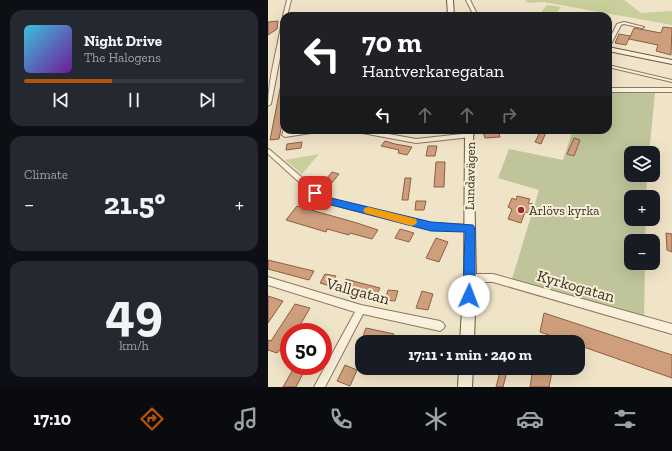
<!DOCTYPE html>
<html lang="en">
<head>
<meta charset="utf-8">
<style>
  :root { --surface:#171b24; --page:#242831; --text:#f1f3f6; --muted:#9ea1a6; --line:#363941; --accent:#b45309 }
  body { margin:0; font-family:"Zilla Slab",serif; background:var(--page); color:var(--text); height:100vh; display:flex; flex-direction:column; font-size:15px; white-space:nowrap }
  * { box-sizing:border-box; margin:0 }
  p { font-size:13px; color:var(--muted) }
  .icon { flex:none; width:22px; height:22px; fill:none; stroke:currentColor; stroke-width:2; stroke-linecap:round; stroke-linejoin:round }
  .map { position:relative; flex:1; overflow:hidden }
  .side { display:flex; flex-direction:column; gap:10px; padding:10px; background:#0d0f14; width:268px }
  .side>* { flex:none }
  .hud { position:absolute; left:12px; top:12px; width:332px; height:122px; border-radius:12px; box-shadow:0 4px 16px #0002; background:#202124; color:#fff; overflow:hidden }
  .fabs { position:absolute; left:356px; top:146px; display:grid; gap:8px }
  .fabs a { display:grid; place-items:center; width:36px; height:36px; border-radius:8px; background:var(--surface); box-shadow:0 4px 16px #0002; font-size:20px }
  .speed { position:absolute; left:12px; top:323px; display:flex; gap:8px; font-size:20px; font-weight:700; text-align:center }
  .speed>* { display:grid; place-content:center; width:52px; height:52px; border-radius:50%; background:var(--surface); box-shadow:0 4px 16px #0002; line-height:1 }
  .speed .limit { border:6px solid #d22; background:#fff; color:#111 }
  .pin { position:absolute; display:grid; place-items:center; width:34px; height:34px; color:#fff; margin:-17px; border-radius:8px; box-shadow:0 2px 6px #0006 }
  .me { position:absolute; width:44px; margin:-22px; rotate:2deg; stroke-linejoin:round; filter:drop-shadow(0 0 3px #0008) }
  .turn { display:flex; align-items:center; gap:14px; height:84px; padding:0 16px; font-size:18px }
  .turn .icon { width:52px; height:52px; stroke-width:2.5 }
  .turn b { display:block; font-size:28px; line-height:34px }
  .lanes { display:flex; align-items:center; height:38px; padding:0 16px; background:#0003; justify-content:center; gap:20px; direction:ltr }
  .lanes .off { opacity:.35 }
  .big { font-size:30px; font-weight:700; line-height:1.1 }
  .side .card { flex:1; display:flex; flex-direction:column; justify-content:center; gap:6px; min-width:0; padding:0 14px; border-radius:12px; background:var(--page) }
  .side .dial { align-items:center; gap:0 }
  .dial b { font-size:52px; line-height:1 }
  .song { display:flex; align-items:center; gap:12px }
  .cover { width:48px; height:48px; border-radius:6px; background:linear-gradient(135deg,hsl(190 70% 55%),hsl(280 70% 35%)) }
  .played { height:4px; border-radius:2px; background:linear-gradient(90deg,var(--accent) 40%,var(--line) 40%) }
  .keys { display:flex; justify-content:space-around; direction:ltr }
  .heat { display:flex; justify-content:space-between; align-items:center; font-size:22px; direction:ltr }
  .trip { position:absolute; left:87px; top:335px; width:230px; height:40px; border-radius:12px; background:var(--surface); box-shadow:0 4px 16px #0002; font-weight:700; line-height:40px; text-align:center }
  .tabs { display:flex; height:64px; justify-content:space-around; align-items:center; background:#090b0e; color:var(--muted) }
  .tabs .icon { width:28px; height:28px }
  .tabs .selected { color:var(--accent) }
  .tabs b { font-size:18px; color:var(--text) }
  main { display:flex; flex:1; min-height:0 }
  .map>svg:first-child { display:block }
  .green { fill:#c9cf9b }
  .cemetery { fill:#bfc49a }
  .building { fill:#cf9f7d; stroke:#8d5f41 }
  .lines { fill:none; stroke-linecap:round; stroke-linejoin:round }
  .street-casing { stroke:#8d765c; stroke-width:2 }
  .secondary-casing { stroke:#6f573f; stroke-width:2 }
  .street { fill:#faf1dc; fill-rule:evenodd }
  .secondary { fill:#faf1dc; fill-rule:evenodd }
  .route { fill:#1a73e8; stroke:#114b97 }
  .slow { fill:#f59e0b }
  .poi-dot { fill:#9e2a2b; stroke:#f7eed8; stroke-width:1.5 }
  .labels { text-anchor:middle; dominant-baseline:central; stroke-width:4; stroke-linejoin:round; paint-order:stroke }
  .street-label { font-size:13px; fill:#3d2e20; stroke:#f7eed8 }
  .poi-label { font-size:13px; fill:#3d2e20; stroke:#f7eed8; text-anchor:start }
  .near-street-label { font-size:16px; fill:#3d2e20; stroke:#f7eed8 }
</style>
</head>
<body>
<main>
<section class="side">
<div class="card">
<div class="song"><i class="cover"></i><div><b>Night Drive</b><p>The Halogens</p></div></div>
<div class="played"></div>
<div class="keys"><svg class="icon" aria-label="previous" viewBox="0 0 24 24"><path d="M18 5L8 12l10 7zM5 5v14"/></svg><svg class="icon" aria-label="pause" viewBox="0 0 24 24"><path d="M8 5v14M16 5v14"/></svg><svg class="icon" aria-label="next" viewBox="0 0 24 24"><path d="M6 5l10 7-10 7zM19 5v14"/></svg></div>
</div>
<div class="card"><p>Climate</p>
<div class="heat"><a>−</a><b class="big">21.5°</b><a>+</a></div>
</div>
<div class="card dial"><b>49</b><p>km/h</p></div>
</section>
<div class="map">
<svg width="404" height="387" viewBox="0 0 404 387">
  <rect width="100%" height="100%" fill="#f0e4c8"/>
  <!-- green -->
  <path class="green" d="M257,0H356L373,13L404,11V25L276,2L260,3Z
    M279,5L293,7L286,16H270Z
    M51,154L34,174L17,160Z"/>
  <!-- cemetery -->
  <path class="cemetery" d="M340,93H387L381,153H363V175H379L378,197H363V219H378L377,241H363V263H377L376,317L244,279L271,190L230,178L241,149L295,160L305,130H340Z"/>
  <!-- building -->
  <path class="building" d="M10,21L9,29L0,35V22Z
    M395,27L404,28L403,55L388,51L390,45L361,39L366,28L393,33Z
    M351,34L362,36L358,45L347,43Z
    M14,79H16V114L11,139L2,140Z
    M230,130L232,137L217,138L215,132Z
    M273,130H279L273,144L267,142Z
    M306,138L312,140L306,156L299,154Z
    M117,141L127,144L144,147L139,155L130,153L131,150L113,146Z
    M34,142L33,148L18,150L19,144Z
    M160,146H169L167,156H158Z
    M168,162H177L176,187H166Z
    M64,172L71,174L63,184L55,183Z
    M137,178H143L140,200H134Z
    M249,196L262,199L260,203L265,204L262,213L257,212L253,223L240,219L244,209L240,207L244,198L248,200Z
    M148,201H158L156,210H147Z
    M29,206L89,223L110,230L104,239L82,233L81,235L59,229L58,232L18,220Z
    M132,229L146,233L141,242L127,238Z
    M398,233L404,234V252L399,250Z
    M168,238L180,242L171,262L158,258Z
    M0,260L37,269L46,271L41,280L0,269Z
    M57,274L68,276L62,286L52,283Z
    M78,279L89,282L112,288L107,298L93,295L72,288Z
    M120,290L130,291L127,301L117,300Z
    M154,291L165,294L160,310L148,308Z
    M0,296L15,301L0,323Z
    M27,304L42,308L28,332H21V353L12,350L9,353L0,350V340L3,341Z
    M276,313L404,355V378L310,345V342H301L272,332Z
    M98,328L126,334L124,342H93Z
    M77,365L89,370L82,386L69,381Z
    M27,366H39L28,387H15Z
    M233,368H240L235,387H228Z
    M265,368H274L284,372L281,387H262Z"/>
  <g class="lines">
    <!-- street casing -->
    <g class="street-casing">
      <path id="street" d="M19,0H23L19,16L16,17L15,16Z
        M198,0H202L210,16H206Z
        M16,19L15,42L3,104L0,106C0,77 10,48 14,20Z
        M356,22L376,27L374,28L356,24L353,25L342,46L340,47V42L349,24Z
        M340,65L404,80V82L340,67Z
        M340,88H404V92H340Z
        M16,129V130H21L20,133L45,130L46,131L43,133L17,137L14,135Z
        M86,130H99L148,139L203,133L206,135L203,137L148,143L89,132Z
        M0,149L2,150L58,198L163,223L202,225L205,226L206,228L205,230L202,231L163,229L53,202L0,154Z
        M202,274H225L404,324V334L225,282H202L199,281L198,278L199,275Z
        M0,277L93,305L172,321L175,323L177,326L175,329L172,331L95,314L57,387H46L87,312L0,285Z"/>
    </g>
    <!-- secondary casing -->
    <g class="secondary-casing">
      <path id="secondary" d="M179,0H185L186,16H180Z
        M340,47L404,60V64L340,51Z
        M197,130H205L208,278L206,342H192L196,278Z
        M191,368H205L204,387H190Z"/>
    </g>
    <!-- street -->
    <use href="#street" class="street"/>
    <!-- secondary -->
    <use href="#secondary" class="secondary"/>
  </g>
  <!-- route -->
  <path class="route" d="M47,190L59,197L163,222L205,225L207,228V296L205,300L201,302L197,300L195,296L197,232L163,231L56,203L43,195L42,193L43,191Z"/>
  <!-- slow -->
  <path class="slow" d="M100,207L148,219L149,222L148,224L144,226L97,213L95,210L97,208Z"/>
  <!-- markers -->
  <circle class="poi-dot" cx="253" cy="210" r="4"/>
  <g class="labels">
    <!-- street labels -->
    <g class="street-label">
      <text transform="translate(202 176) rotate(-89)">Lundavägen</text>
    </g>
    <!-- poi labels -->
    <g class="poi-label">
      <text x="261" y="210">Arlövs kyrka</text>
    </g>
    <!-- near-street labels -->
    <g class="near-street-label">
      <text transform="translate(308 286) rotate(16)">Kyrkogatan</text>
      <text transform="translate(90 291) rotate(15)">Vallgatan</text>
    </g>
  </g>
</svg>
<div class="fabs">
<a><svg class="icon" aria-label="layers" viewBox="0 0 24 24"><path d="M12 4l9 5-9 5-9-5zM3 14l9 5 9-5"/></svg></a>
<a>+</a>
<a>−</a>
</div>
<div class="speed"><div class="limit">50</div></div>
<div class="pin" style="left:47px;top:193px;background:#d93025"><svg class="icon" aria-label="arrive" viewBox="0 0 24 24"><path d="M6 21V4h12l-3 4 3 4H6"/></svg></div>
<svg class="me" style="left:201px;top:296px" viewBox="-20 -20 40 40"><circle r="19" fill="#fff"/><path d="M0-13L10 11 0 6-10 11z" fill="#1a73e8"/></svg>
<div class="trip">17:11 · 1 min · 240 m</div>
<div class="hud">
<div class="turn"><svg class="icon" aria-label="left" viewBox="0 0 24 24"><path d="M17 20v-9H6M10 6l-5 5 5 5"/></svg><div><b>70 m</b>Hantverkaregatan</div></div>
<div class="lanes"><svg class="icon" aria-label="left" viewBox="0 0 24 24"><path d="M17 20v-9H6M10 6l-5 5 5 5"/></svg><svg class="icon off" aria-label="ahead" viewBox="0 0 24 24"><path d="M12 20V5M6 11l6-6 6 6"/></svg><svg class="icon off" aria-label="ahead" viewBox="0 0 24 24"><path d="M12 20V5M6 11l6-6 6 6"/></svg><svg class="icon off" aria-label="right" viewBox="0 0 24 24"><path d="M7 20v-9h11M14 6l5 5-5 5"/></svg></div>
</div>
</div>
</main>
<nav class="tabs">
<b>17:10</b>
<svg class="icon selected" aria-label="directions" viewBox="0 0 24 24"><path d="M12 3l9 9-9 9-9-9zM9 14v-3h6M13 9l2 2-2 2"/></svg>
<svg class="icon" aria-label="music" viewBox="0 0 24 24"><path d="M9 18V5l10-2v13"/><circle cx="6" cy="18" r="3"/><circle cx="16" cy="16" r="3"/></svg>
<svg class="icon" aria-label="phone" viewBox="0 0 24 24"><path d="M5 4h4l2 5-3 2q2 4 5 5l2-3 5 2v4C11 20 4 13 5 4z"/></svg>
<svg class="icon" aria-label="climate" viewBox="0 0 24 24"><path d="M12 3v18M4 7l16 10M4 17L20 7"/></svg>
<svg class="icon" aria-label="car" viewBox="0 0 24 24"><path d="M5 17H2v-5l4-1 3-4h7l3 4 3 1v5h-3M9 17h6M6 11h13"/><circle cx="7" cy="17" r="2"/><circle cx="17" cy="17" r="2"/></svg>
<svg class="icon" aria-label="filters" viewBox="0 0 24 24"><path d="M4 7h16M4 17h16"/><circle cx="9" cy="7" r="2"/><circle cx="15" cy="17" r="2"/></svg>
</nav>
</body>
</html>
